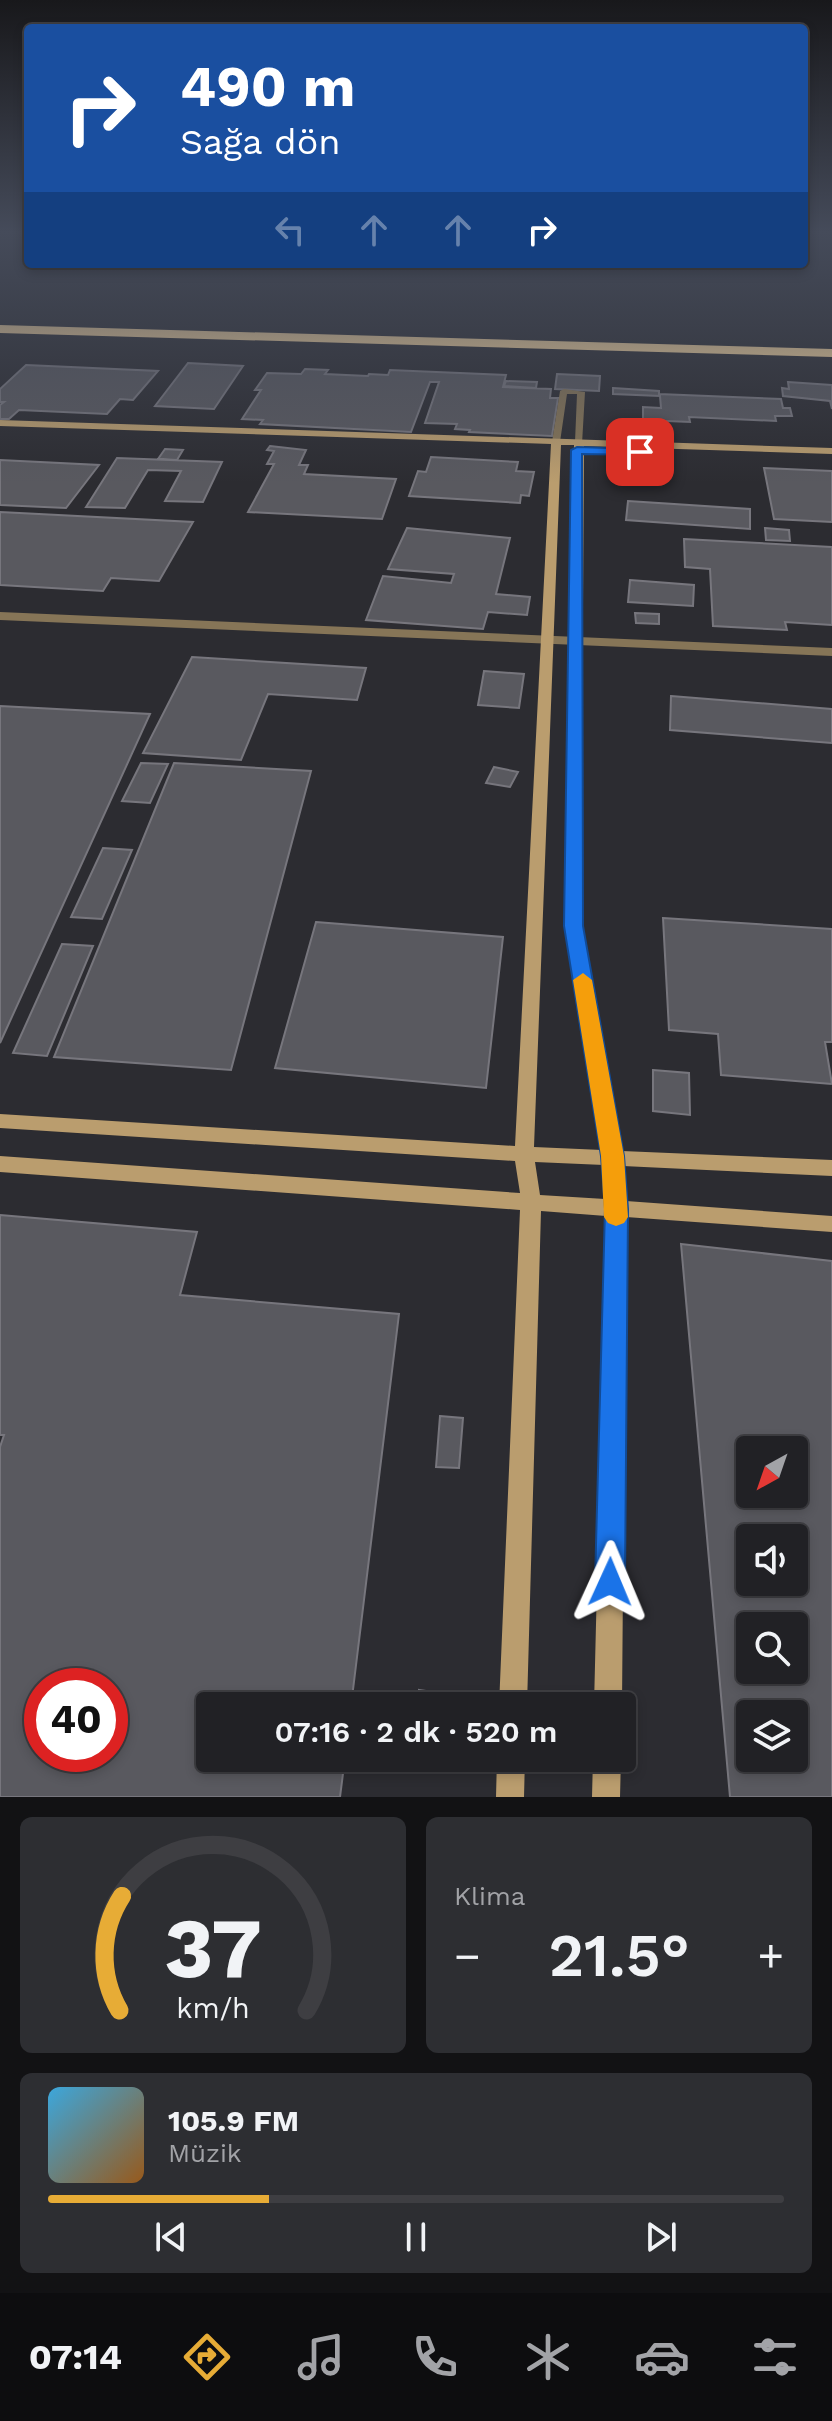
<!DOCTYPE html>
<html lang="tr">
<head>
<meta charset="utf-8">
<style>
  :root { --surface:#212125; --page:#2d2e32; --text:#f1f3f6; --muted:#a2a3a7; --line:#3e3e42; --accent:#e7ac36 }
  body { margin:0; font-family:"Work Sans",sans-serif; background:var(--page); color:var(--text); height:100vh; display:flex; flex-direction:column; font-size:30px; white-space:nowrap }
  * { box-sizing:border-box; margin:0 }
  p { font-size:26px; color:var(--muted) }
  .icon { flex:none; width:44px; height:44px; fill:none; stroke:currentColor; stroke-width:2; stroke-linecap:round; stroke-linejoin:round }
  .map { position:relative; height:1797px; overflow:hidden }
  .details { display:flex; flex-direction:column; gap:20px; padding:20px; background:#121214; flex:1 }
  .details>* { flex:none }
  .guide { position:absolute; left:24px; top:24px; width:784px; height:244px; border-radius:8px; box-shadow:0 4px 12px #0003,0 0 0 2px var(--line); background:#1a4fa0; color:#fff; overflow:hidden }
  .needle { width:52px; rotate:220deg }
  .fabs { position:absolute; left:736px; top:1436px; display:grid; gap:16px }
  .fabs a { display:grid; place-items:center; width:72px; height:72px; border-radius:8px; background:var(--surface); box-shadow:0 4px 12px #0003,0 0 0 2px var(--line); font-size:40px }
  .speed { position:absolute; left:24px; top:1668px; display:flex; gap:16px; font-size:40px; font-weight:700; text-align:center }
  .speed>* { display:grid; place-content:center; width:104px; height:104px; border-radius:50%; background:var(--surface); box-shadow:0 4px 12px #0003,0 0 0 2px var(--line); line-height:1 }
  .speed .limit { border:12px solid #d22; background:#fff; color:#111 }
  .pin { position:absolute; display:grid; place-items:center; width:68px; height:68px; color:#fff; margin:-34px; border-radius:16px; box-shadow:0 4px 12px #0006 }
  .me { position:absolute; width:88px; margin:-44px; rotate:1deg; stroke-linejoin:round; filter:drop-shadow(0 0 6px #0008) }
  .turn { display:flex; align-items:center; gap:28px; height:168px; padding:0 24px; font-size:36px }
  .turn .icon { width:104px; height:104px; stroke-width:2.5 }
  .turn b { display:block; font-size:56px; line-height:68px }
  .lanes { display:flex; align-items:center; height:76px; padding:0 24px; background:#0003; justify-content:center; gap:40px; direction:ltr }
  .lanes .off { opacity:.35 }
  .big { font-size:60px; font-weight:600; line-height:1.1 }
  .details .card { flex:1; display:flex; flex-direction:column; justify-content:center; gap:12px; min-width:0; padding:0 28px; border-radius:12px; background:var(--page) }
  .details .dial { align-items:center; gap:0 }
  .dial svg { height:208px; overflow:visible; fill:none; stroke:var(--line); stroke-width:7; stroke-linecap:round; text-anchor:middle }
  .dial text { fill:var(--text); stroke:none }
  .song { display:flex; align-items:center; gap:24px }
  .cover { width:96px; height:96px; border-radius:12px; background:linear-gradient(135deg,hsl(200 70% 55%),hsl(30 70% 35%)) }
  .played { height:8px; border-radius:4px; background:linear-gradient(90deg,var(--accent) 30%,var(--line) 30%) }
  .keys { display:flex; justify-content:space-around; direction:ltr }
  .heat { display:flex; justify-content:space-between; align-items:center; font-size:44px; direction:ltr }
  .details .tiles { flex:1; display:grid; gap:20px; grid-template-columns:1fr 1fr }
  .card:last-child { grid-column:span 2 }
  .trip { position:absolute; left:196px; top:1692px; width:440px; height:80px; border-radius:8px; background:var(--surface); box-shadow:0 4px 12px #0003,0 0 0 2px var(--line); font-weight:600; line-height:80px; text-align:center }
  .tab-bar { display:flex; height:128px; justify-content:space-around; align-items:center; background:#0d0d0f; color:var(--muted) }
  .tab-bar .icon { width:56px; height:56px }
  .tab-bar .selected { color:var(--accent) }
  .tab-bar b { font-size:36px; color:var(--text) }
  .map>svg:first-child { display:block }
  .building { fill:#59595f; stroke:#77767d; stroke-width:2; fill-rule:evenodd }
  .lines { fill:none; stroke-linecap:round; stroke-linejoin:round }
  .lane { fill:#867557; fill-rule:evenodd }
  .street { fill:#867557; fill-rule:evenodd }
  .secondary { fill:#ba9d6e; fill-rule:evenodd }
  .highway { fill:#fedba0; fill-rule:evenodd }
  .route { fill:#1a73e8; stroke:#114b97; stroke-width:2 }
  .slow { fill:#f59e0b }
</style>
</head>
<body>
<div class="map">
<svg width="832" height="1797" viewBox="0 0 832 1797">
  <rect width="100%" height="100%" fill="#2c2c31"/>
  <!-- building -->
  <path class="building" d="M188,363L243,366L214,409L155,406Z
    M26,365L158,371L133,400L120,399L107,414L19,410L9,419H0V405L4,402H0V389Z
    M305,369L328,370L325,374L368,376L369,374L388,375L390,370L506,375L503,387L551,389L550,398H558L552,436L469,432L470,430L455,429L457,424L425,423L439,382H430L411,432L260,424L263,420L242,419L261,390H255L267,373L301,374Z
    M557,374L600,376L599,391L555,389Z
    M506,381L537,382L536,388L504,386Z
    M788,382L832,385V409L830,401L783,396L782,388L789,389Z
    M613,388L659,391V394L781,399L783,408H790L792,416H775L776,421L689,417L690,422L643,420V407L661,408L660,396L613,394Z
    M270,446L306,450L299,465H308L304,474L396,479L382,519L248,512L274,464H267L274,451L267,450Z
    M165,449L183,450L177,460L158,459Z
    M431,457L518,462L516,471L534,472L529,496L521,495L520,503L409,496L418,471L426,472Z
    M117,458L222,462L203,502L165,501L181,471L148,470L125,508L86,507Z
    M0,460L99,465L66,508L0,505Z
    M764,468L832,471V522L774,519Z
    M628,501L750,509V529L626,520Z
    M0,512L193,522L159,581L111,578L103,591L0,585Z
    M407,528L510,538L496,594L530,597L527,615L488,612L483,629L366,620L383,576L451,583L454,574L388,569Z
    M765,528L789,530L790,541L766,540Z
    M684,539L832,547V625L785,622L787,630L713,626L710,569L685,567Z
    M630,580L694,585L693,606L628,602Z
    M635,613L659,614V624L636,623Z
    M192,657L366,668L357,700L268,694L241,760L143,753Z
    M484,671L524,674L519,708L478,705Z
    M671,696L832,709V743L670,730Z
    M0,706L150,714L0,1043Z
    M141,763L168,764L150,803L122,801Z
    M174,763L311,771L231,1070L54,1057Z
    M494,767L518,772L510,787L486,783Z
    M103,848L132,850L102,919L71,917Z
    M663,918L832,929V1042H825L832,1084L721,1075L718,1034L669,1030Z
    M316,922L503,937L486,1088L275,1068Z
    M62,944L93,946L47,1056L13,1053Z
    M653,1070L689,1073L690,1115L653,1111Z
    M0,1215L197,1232L180,1295L399,1314L351,1706H210V1758H345L340,1797H0V1447L4,1435H0ZM42,1686H110V1754H42Z
    M681,1244L832,1261V1797H730ZM750,1450H794V1494H750ZM750,1538H794V1582H750ZM750,1626H794V1670H750ZM750,1714H794V1758H750Z
    M440,1416L463,1418L459,1468L436,1467Z
    M419,1690L441,1693L439,1706H418Z"/>
  <g class="lines">
    <!-- lane -->
    <path class="lane" d="M564,389L585,392L582,444L575,442L577,394H567L560,442L556,444L552,442L560,391Z"/>
    <!-- street -->
    <path class="street" d="M0,612L832,648V656L0,620Z"/>
    <!-- secondary -->
    <path class="secondary" d="M0,420L832,448V454L584,446L581,926L622,1151L832,1160V1176L623,1166L626,1201L832,1216V1232L626,1217L622,1706H594L606,1216L541,1211L527,1706H499L520,1210L0,1172V1156L520,1193L515,1161L0,1128V1114L515,1146L551,444L0,426ZM561,445H574L565,926L602,1150L534,1147ZM535,1162L604,1165L605,1199L540,1195Z
      M497,1758H525L524,1797H496Z
      M593,1758H621L620,1797H592Z"/>
    <!-- highway -->
    <path class="highway" d="M0,325L832,349V357L0,333Z"/>
  </g>
  <!-- sky -->
  <linearGradient id="sky" x2="0" y2="1"><stop stop-color="#18181b"/><stop offset="0.48" stop-color="#454b5a"/><stop offset="1" stop-color="#454b5a" stop-opacity="0"/></linearGradient>
  <rect width="832" height="483" fill="url(#sky)"/>
  <!-- route -->
  <path class="route" d="M577,447L640,449L645,452L640,455L582,454L583,926L624,1156L628,1209L625,1582L620,1592L610,1596L600,1592L595,1582L605,1209L601,1156L564,926L571,450Z"/>
  <!-- slow -->
  <path class="slow" d="M583,973L592,980L624,1156L628,1217L624,1223L616,1226L608,1223L604,1217L601,1156L573,980Z"/>
</svg>
<div class="fabs">
<a><svg class="needle" viewBox="-14 -14 28 28"><path d="M0-13l5 13h-10z" fill="#e53935"/><path d="M0 13l5-13h-10z" fill="#a2a3a7"/></svg></a>
<a><svg class="icon" aria-label="sound" viewBox="0 0 24 24"><path d="M4 9h4l5-4v14l-5-4H4zM17 9q2 3 0 6"/></svg></a>
<a><svg class="icon" aria-label="search" viewBox="0 0 24 24"><circle cx="10" cy="10" r="6"/><path d="M15 15l6 6"/></svg></a>
<a><svg class="icon" aria-label="layers" viewBox="0 0 24 24"><path d="M12 4l9 5-9 5-9-5zM3 14l9 5 9-5"/></svg></a>
</div>
<div class="speed"><div class="limit">40</div></div>
<div class="pin" style="left:640px;top:452px;background:#d93025"><svg class="icon" aria-label="arrive" viewBox="0 0 24 24"><path d="M6 21V4h12l-3 4 3 4H6"/></svg></div>
<svg class="me" style="left:610px;top:1582px" viewBox="-20 -20 40 40"><path d="M0-17L14 15 0 8-14 15z" fill="#1a73e8" stroke="#fff" stroke-width="4"/></svg>
<div class="trip">07:16 · 2 dk · 520 m</div>
<div class="guide">
<div class="turn"><svg class="icon" aria-label="right" viewBox="0 0 24 24"><path d="M7 20v-9h11M14 6l5 5-5 5"/></svg><div><b>490 m</b>Sağa dön</div></div>
<div class="lanes"><svg class="icon off" aria-label="left" viewBox="0 0 24 24"><path d="M17 20v-9H6M10 6l-5 5 5 5"/></svg><svg class="icon off" aria-label="ahead" viewBox="0 0 24 24"><path d="M12 20V5M6 11l6-6 6 6"/></svg><svg class="icon off" aria-label="ahead" viewBox="0 0 24 24"><path d="M12 20V5M6 11l6-6 6 6"/></svg><svg class="icon" aria-label="right" viewBox="0 0 24 24"><path d="M7 20v-9h11M14 6l5 5-5 5"/></svg></div>
</div>
</div>
<section class="details">
<div class="tiles">
<div class="card dial"><svg viewBox="0 0 100 80">
<path d="M14 69A42 42 0 1 1 86 69"/>
<path d="M14 69A42 42 0 0 1 15 25" stroke="#e7ac36"/>
<text x="50" y="56" font-size="32" font-weight="700">37</text>
<text x="50" y="72" font-size="11">km/h</text>
</svg></div>
<div class="card"><p>Klima</p>
<div class="heat"><a>−</a><b class="big">21.5°</b><a>+</a></div>
</div>
<div class="card">
<div class="song"><i class="cover"></i><div><b>105.9 FM</b><p>Müzik</p></div></div>
<div class="played"></div>
<div class="keys"><svg class="icon" aria-label="previous" viewBox="0 0 24 24"><path d="M18 5L8 12l10 7zM5 5v14"/></svg><svg class="icon" aria-label="pause" viewBox="0 0 24 24"><path d="M8 5v14M16 5v14"/></svg><svg class="icon" aria-label="next" viewBox="0 0 24 24"><path d="M6 5l10 7-10 7zM19 5v14"/></svg></div>
</div>
</div>
</section>
<nav class="tab-bar">
<b>07:14</b>
<svg class="icon selected" aria-label="directions" viewBox="0 0 24 24"><path d="M12 3l9 9-9 9-9-9zM9 14v-3h6M13 9l2 2-2 2"/></svg>
<svg class="icon" aria-label="music" viewBox="0 0 24 24"><path d="M9 18V5l10-2v13"/><circle cx="6" cy="18" r="3"/><circle cx="16" cy="16" r="3"/></svg>
<svg class="icon" aria-label="phone" viewBox="0 0 24 24"><path d="M5 4h4l2 5-3 2q2 4 5 5l2-3 5 2v4C11 20 4 13 5 4z"/></svg>
<svg class="icon" aria-label="climate" viewBox="0 0 24 24"><path d="M12 3v18M4 7l16 10M4 17L20 7"/></svg>
<svg class="icon" aria-label="car" viewBox="0 0 24 24"><path d="M5 17H2v-5l4-1 3-4h7l3 4 3 1v5h-3M9 17h6M6 11h13"/><circle cx="7" cy="17" r="2"/><circle cx="17" cy="17" r="2"/></svg>
<svg class="icon" aria-label="filters" viewBox="0 0 24 24"><path d="M4 7h16M4 17h16"/><circle cx="9" cy="7" r="2"/><circle cx="15" cy="17" r="2"/></svg>
</nav>
</body>
</html>
